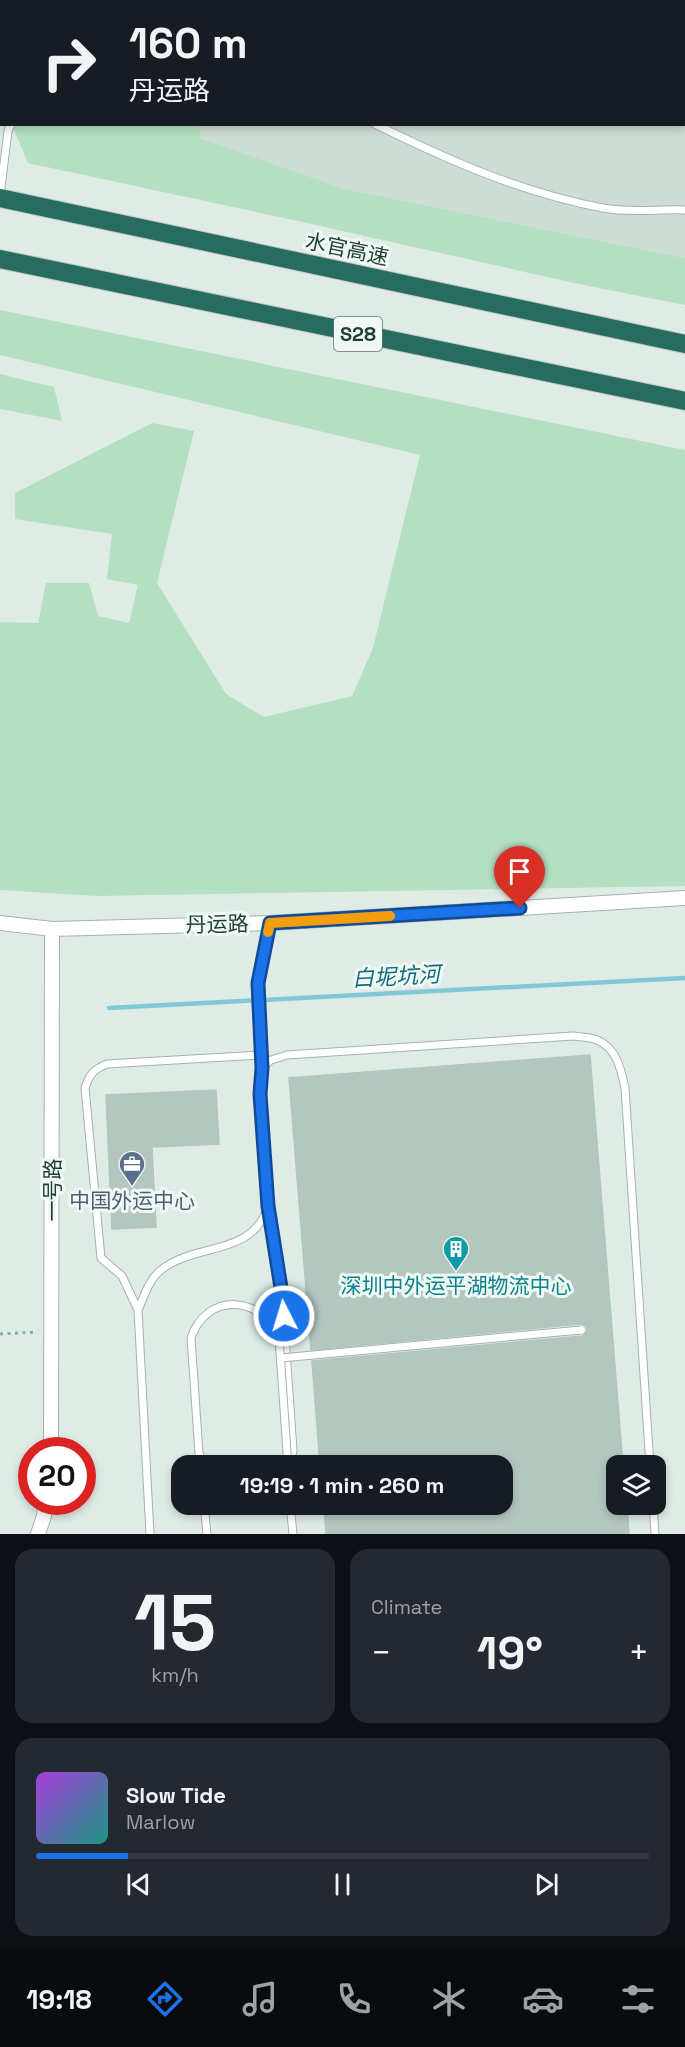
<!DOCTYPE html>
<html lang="en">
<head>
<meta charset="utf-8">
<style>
  :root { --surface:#171b24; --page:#242831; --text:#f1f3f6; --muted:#9ea1a6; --line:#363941; --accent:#1a73e8 }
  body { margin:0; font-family:"Space Grotesk","Noto Sans SC",sans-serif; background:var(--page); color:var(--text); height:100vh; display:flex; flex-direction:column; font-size:22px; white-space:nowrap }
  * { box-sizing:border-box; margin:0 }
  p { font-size:20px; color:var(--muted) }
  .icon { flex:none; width:33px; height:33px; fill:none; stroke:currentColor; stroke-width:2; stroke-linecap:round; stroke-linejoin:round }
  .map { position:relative; height:1534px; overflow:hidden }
  .side { display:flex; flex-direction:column; gap:15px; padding:15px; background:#0d0f14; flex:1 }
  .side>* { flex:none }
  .guide { position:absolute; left:0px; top:0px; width:686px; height:126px; box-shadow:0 3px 9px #0003; background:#171b24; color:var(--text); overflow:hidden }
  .tools { position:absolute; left:606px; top:1455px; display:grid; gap:12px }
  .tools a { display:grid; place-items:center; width:60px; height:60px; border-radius:12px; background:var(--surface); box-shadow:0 3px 9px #0003; font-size:30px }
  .speed { position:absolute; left:18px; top:1437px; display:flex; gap:12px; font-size:30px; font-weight:700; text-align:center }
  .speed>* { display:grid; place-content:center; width:78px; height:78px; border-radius:50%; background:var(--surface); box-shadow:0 3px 9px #0003; line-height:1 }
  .speed .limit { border:9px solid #d22; background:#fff; color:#111 }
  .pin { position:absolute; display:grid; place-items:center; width:51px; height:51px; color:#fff; margin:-62px -26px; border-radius:50% 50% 50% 0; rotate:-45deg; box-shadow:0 0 6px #0007 }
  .pin .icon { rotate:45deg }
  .me { position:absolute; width:66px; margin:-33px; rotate:355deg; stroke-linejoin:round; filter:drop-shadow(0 0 4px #0008) }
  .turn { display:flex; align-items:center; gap:21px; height:126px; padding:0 30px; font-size:27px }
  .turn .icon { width:78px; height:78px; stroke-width:2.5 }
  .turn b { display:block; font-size:42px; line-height:51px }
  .big { font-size:45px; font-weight:600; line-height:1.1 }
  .side .widget { flex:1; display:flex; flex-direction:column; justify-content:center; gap:9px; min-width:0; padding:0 21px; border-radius:18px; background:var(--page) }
  .side .dial { align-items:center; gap:0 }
  .dial b { font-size:78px; line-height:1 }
  .song { display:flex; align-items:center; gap:18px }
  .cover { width:72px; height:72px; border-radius:9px; background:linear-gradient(135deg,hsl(280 70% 55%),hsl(170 70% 35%)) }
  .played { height:6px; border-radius:3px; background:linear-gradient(90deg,var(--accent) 15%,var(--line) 15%) }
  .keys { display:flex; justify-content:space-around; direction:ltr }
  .heat { display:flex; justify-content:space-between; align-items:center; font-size:33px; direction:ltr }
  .side .tiles { flex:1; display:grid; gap:15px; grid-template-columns:1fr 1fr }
  .widget:last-child { grid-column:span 2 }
  .trip { position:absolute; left:171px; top:1455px; width:342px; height:60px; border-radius:18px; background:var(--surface); box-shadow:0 3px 9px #0003; font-weight:600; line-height:60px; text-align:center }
  .menu { display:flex; height:96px; justify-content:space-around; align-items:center; background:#090b0e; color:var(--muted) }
  .menu .icon { width:42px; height:42px }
  .menu .selected { color:var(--accent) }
  .menu b { font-size:27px; color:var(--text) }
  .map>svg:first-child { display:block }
  .built { fill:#cddcd5 }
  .green { fill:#b5dfc1 }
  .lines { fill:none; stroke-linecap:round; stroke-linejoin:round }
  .stream { stroke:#81c9d7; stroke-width:4.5 }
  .building { fill:#b4c7bf; stroke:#b1c6bd; stroke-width:1.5 }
  .service-casing { stroke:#a1b4ad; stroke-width:9 }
  .minor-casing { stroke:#a1b4ad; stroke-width:16 }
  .motorway-casing { stroke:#c0c9c6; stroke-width:20 }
  .path { stroke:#7cb3a2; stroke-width:3; stroke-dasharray:3 4.5; stroke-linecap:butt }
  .service { stroke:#fff; stroke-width:7 }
  .minor { stroke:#fff; stroke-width:14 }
  .motorway { stroke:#276c5f; stroke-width:18 }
  .service-bridge-casing { stroke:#a1b4ad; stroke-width:9; stroke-linecap:butt }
  .service-bridge { stroke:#fff; stroke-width:7 }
  .route-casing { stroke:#114b97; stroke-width:15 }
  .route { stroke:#1a73e8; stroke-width:10 }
  .slow { stroke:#f59e0b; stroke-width:10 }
  .labels { text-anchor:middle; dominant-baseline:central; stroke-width:6; stroke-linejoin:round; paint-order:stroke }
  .shield { fill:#f0f8f4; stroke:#5d756e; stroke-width:1.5 }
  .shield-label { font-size:20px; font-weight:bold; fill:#1e3d35 }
  .street-label { font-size:21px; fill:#1e3d35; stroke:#f0f8f4 }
  .service-label { font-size:21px; fill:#4e5e75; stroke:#f0f8f4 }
  .culture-label { font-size:21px; fill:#0d838f; stroke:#f0f8f4 }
  .water-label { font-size:22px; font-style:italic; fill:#136b7f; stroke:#f0f8f4 }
</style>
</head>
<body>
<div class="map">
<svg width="685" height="1534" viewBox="0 0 685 1534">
  <rect width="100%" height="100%" fill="#dfece6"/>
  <!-- built -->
  <path class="built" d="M216,0H685V258L345,189L200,138L201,124H684V2L216,1Z"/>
  <!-- green -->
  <path class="green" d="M0,0H216L2,2L1,100Z
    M12,125H201L200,138L345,189L685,258V305L574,283L307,223L28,163Z
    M0,310L685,450V886L97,896L0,890V622L38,623L46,583H89L98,616L129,623L138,585L107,579L112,534L15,519V493L152,423L194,431L157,583L226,694L264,717L352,696L373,648L420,455L0,355Z
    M0,374L54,387L62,421L0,409Z"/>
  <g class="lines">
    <!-- stream -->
    <path class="stream" d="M109,1008L685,978"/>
  </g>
  <!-- building -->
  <path class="building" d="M590,1055L623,1466H616V1504H627L629,1534H326L324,1504H502V1466H320L312,1361L582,1336L587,1330L585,1326L580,1324L311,1350L289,1078Z
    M216,1090L219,1144L152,1147L156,1227L112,1229L106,1095Z"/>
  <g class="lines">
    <!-- service casing -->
    <g class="service-casing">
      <path id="service" d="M375,124C448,160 522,193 603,208C626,213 660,209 685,210
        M0,195L8,131L11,124
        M262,1057L258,983L270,923
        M269,1210L282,1294L293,1450L291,1461L287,1466
        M138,1310L122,1276L101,1258L85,1088C89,1075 94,1069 107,1064L261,1055
        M204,1504L207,1534
        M290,1504L293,1534
        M653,1504L655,1534
        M150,1534L138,1310C144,1297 149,1279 161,1270C196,1242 253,1257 268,1206L260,1094L262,1068L271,1060L287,1055L573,1036C580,1037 591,1037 597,1040C617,1048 621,1070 625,1088L650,1466"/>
    </g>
    <!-- minor casing -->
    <g class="minor-casing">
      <path id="minor" d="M0,923L52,929L270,923L685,898
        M51,1450L52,929
        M38,1534L44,1516L46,1502"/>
    </g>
    <!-- motorway casing -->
    <g class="motorway-casing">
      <path id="motorway" d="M0,198L685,344
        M0,259L685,401"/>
    </g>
    <!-- path -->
    <path class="path" d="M0,109L2,113
      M0,1334L37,1332"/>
    <!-- service -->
    <use href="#service" class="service"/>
    <!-- minor -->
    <use href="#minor" class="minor"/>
    <!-- motorway -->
    <use href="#motorway" class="motorway"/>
    <!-- service-bridge casing -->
    <g class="service-bridge-casing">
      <path id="service-bridge" d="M281,1358L581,1330
        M204,1466L199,1453L191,1338C206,1292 262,1295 279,1338L288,1466"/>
    </g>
    <!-- service-bridge -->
    <use href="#service-bridge" class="service-bridge"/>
  </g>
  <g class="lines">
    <!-- route casing -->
    <g class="route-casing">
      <path id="route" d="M284,1316L282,1294L268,1206L260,1094L262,1068L258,983L270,923L520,908"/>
    </g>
    <!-- route -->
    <use href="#route" class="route"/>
    <!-- slow -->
    <path class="slow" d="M268,932L270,923L390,916"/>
  </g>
  <!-- icons -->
  <defs>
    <g id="office-pin" transform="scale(1.35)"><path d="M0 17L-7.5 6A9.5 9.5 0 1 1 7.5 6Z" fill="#5c6f8a" stroke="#f0f8f4"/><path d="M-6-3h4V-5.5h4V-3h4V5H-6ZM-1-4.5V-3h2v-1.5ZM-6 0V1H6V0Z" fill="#fff"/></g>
    <g id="building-pin" transform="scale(1.35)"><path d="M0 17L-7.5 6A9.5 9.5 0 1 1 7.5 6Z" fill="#0f9aa8" stroke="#f0f8f4"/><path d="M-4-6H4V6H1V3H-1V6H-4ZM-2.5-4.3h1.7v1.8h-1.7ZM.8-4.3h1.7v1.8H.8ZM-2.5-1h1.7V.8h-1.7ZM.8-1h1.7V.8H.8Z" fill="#fff"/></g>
  </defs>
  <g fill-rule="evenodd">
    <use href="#office-pin" x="132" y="1164"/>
    <use href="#building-pin" x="456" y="1249"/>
  </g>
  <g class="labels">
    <!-- shield labels -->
    <rect class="shield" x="334" y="317" width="48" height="34" rx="4.5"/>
    <g class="shield-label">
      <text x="358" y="334">S28</text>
    </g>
    <!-- street labels -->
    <g class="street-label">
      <text transform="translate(347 249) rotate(12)">水官高速</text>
      <text transform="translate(217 924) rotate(-1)">丹运路</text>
      <text transform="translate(52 1190) rotate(-90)">一号路</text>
    </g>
    <!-- service labels -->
    <g class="service-label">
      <text x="132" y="1200">中国外运中心</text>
    </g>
    <!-- culture labels -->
    <g class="culture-label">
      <text x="456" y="1285">深圳中外运平湖物流中心</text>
    </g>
    <!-- water labels -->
    <g class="water-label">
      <text transform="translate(396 976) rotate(-3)">白坭坑河</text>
    </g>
  </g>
</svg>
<div class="tools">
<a><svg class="icon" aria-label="layers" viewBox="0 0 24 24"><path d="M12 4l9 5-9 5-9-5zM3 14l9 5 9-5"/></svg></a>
</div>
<div class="speed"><div class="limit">20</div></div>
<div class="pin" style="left:520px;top:908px;background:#d93025"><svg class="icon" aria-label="arrive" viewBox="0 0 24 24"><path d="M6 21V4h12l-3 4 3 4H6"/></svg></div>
<svg class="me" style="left:284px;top:1316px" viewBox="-20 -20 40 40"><circle r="17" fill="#1a73e8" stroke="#fff" stroke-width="3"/><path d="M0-11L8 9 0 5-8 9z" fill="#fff"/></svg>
<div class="trip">19:19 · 1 min · 260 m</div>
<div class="guide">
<div class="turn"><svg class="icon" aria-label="right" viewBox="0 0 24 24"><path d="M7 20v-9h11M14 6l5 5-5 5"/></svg><div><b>160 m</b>丹运路</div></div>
</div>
</div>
<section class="side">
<div class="tiles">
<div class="widget dial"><b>15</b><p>km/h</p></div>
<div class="widget"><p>Climate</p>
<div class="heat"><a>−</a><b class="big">19°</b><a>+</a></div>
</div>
<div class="widget">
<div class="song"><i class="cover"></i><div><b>Slow Tide</b><p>Marlow</p></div></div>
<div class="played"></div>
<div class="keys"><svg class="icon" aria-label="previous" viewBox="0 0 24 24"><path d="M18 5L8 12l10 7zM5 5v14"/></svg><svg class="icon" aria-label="pause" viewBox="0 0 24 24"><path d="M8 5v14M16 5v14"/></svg><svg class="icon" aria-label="next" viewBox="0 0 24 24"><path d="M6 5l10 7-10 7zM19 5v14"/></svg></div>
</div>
</div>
</section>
<nav class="menu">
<b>19:18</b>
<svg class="icon selected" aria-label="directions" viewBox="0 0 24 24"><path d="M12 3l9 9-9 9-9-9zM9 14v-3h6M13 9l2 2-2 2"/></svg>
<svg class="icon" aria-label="music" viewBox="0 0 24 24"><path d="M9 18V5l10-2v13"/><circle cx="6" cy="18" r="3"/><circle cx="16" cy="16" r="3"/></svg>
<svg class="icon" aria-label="phone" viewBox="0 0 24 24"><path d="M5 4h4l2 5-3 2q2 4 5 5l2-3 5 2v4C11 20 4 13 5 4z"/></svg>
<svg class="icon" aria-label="climate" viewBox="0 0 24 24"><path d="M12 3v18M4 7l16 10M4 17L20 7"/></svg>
<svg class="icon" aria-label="car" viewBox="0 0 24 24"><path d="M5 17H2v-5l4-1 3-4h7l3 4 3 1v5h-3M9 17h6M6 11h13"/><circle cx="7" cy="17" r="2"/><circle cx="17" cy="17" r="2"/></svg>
<svg class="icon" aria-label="filters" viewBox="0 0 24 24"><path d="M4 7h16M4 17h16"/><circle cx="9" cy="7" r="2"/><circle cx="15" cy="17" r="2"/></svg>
</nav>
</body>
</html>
